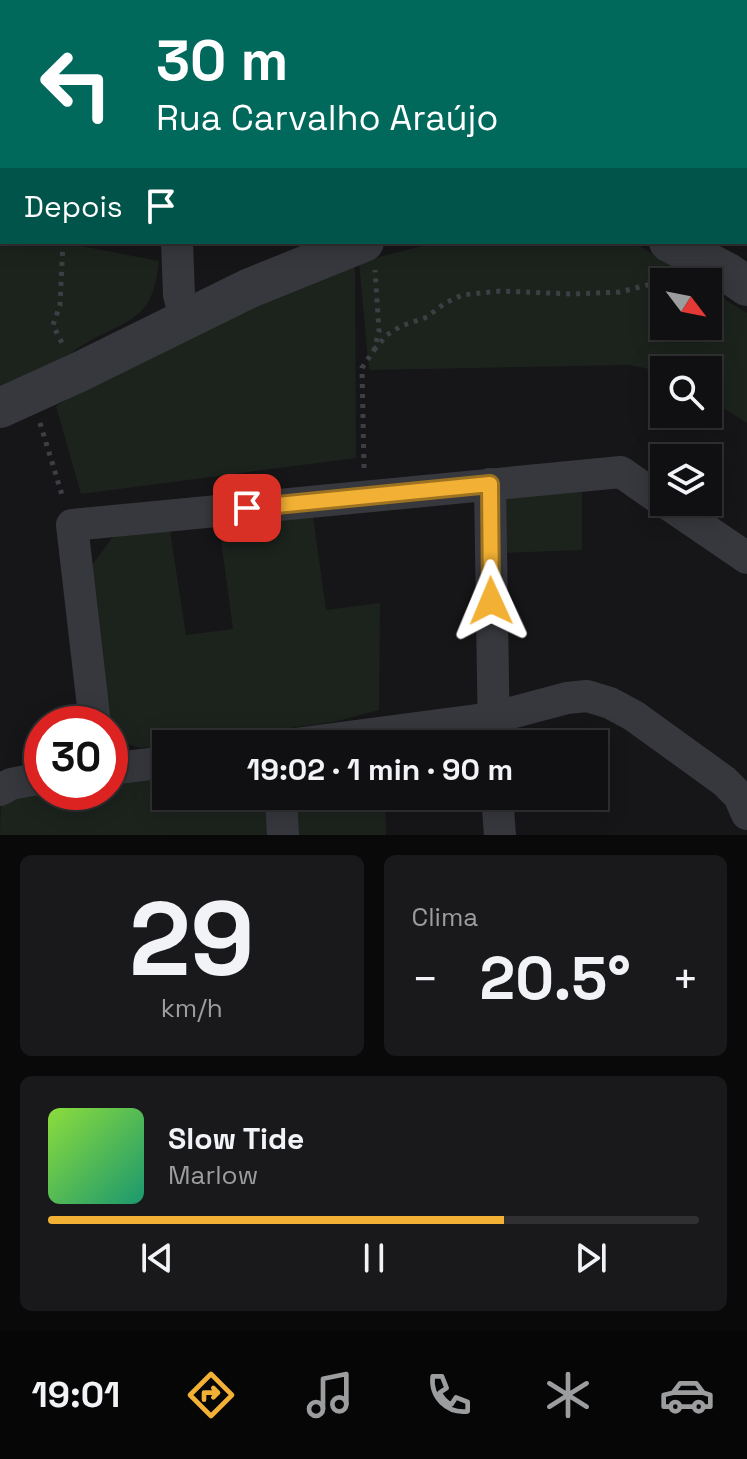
<!DOCTYPE html>
<html lang="pt">
<head>
<meta charset="utf-8">
<style>
  :root { --surface:#101012; --page:#19191b; --text:#f1f3f6; --muted:#9c9d9f; --line:#303032; --accent:#f2b134 }
  body { margin:0; font-family:"Space Grotesk",sans-serif; background:var(--page); color:var(--text); height:100vh; display:flex; flex-direction:column; font-size:30px; white-space:nowrap }
  * { box-sizing:border-box; margin:0 }
  p { font-size:26px; color:var(--muted) }
  .icon { flex:none; width:44px; height:44px; fill:none; stroke:currentColor; stroke-width:2; stroke-linecap:round; stroke-linejoin:round }
  .map { position:relative; height:835px; overflow:hidden }
  .details { display:flex; flex-direction:column; gap:20px; padding:20px; background:#09090a; flex:1 }
  .details>* { flex:none }
  .top-card { position:absolute; left:0px; top:0px; width:748px; height:244px; box-shadow:0 4px 20px #0003,0 0 0 2px var(--line); background:#00695c; color:#fff; overflow:hidden }
  .needle { width:52px; rotate:122deg }
  .controls { position:absolute; left:650px; top:268px; display:grid; gap:16px }
  .controls a { display:grid; place-items:center; width:72px; height:72px; border-radius:0px; background:var(--surface); box-shadow:0 4px 20px #0003,0 0 0 2px var(--line); font-size:40px }
  .speed { position:absolute; left:24px; top:706px; display:flex; gap:16px; font-size:40px; font-weight:700; text-align:center }
  .speed>* { display:grid; place-content:center; width:104px; height:104px; border-radius:50%; background:var(--surface); box-shadow:0 4px 20px #0003,0 0 0 2px var(--line); line-height:1 }
  .speed .limit { border:12px solid #d22; background:#fff; color:#111 }
  .pin { position:absolute; display:grid; place-items:center; width:68px; height:68px; color:#fff; margin:-34px; border-radius:16px; box-shadow:0 4px 12px #0006 }
  .me { position:absolute; width:88px; margin:-44px; rotate:359deg; stroke-linejoin:round; filter:drop-shadow(0 0 6px #0008) }
  .turn { display:flex; align-items:center; gap:28px; height:168px; padding:0 24px; font-size:36px }
  .turn .icon { width:104px; height:104px; stroke-width:2.5 }
  .turn b { display:block; font-size:56px; line-height:68px }
  .then { display:flex; align-items:center; height:76px; padding:0 24px; background:#0003; gap:16px; font-size:30px }
  .big { font-size:60px; font-weight:800; line-height:1.1 }
  .details .card { flex:1; display:flex; flex-direction:column; justify-content:center; gap:12px; min-width:0; padding:0 28px; border-radius:12px; background:var(--page) }
  .details .dial { align-items:center; gap:0 }
  .dial b { font-size:104px; line-height:1 }
  .song { display:flex; align-items:center; gap:24px }
  .cover { width:96px; height:96px; border-radius:12px; background:linear-gradient(135deg,hsl(90 70% 55%),hsl(160 70% 35%)) }
  .played { height:8px; border-radius:4px; background:linear-gradient(90deg,var(--accent) 70%,var(--line) 70%) }
  .keys { display:flex; justify-content:space-around; direction:ltr }
  .heat { display:flex; justify-content:space-between; align-items:center; font-size:44px; direction:ltr }
  .details .tiles { flex:1; display:grid; gap:20px; grid-template-columns:1fr 1fr }
  .card:last-child { grid-column:span 2 }
  .trip { position:absolute; left:152px; top:730px; width:456px; height:80px; border-radius:0px; background:var(--surface); box-shadow:0 4px 20px #0003,0 0 0 2px var(--line); font-weight:800; line-height:80px; text-align:center }
  .tabs { display:flex; height:128px; justify-content:space-around; align-items:center; background:#060607; color:var(--muted) }
  .tabs .icon { width:56px; height:56px }
  .tabs .on { color:var(--accent) }
  .tabs b { font-size:36px; color:var(--text) }
  .map>svg:first-child { display:block }
  .green { fill:#1c231d }
  .lines { fill:none; stroke-linecap:round; stroke-linejoin:round }
  .path { stroke:#3d3f44; stroke-width:5; stroke-dasharray:4 6; stroke-linecap:butt }
  .minor { stroke:#37383d; stroke-width:32 }
  .tertiary { stroke:#37383d; stroke-width:40 }
  .route-casing { stroke:#9d7322; stroke-width:20 }
  .route { stroke:#f2b134; stroke-width:14 }
</style>
</head>
<body>
<div class="map">
<svg width="747" height="835" viewBox="0 0 747 835">
  <rect width="100%" height="100%" fill="#161618"/>
  <!-- green -->
  <path class="green" d="M0,0H91L90,2H2V242H75L76,245L159,261C153,315 137,317 93,339C83,345 75,349 67,357L0,394Z
    M438,242H633L697,282H664V326H708V289L747,313V423L708,398V370H664V372L629,365L369,370L359,262Z
    M355,267L356,458L81,494L56,406L193,326Z
    M582,492V550L500,553L497,498Z
    M312,510L326,610L380,603L379,710L334,722L140,748L119,741L110,728L89,590L93,564L112,538L129,532L170,531L186,635L233,629L219,525Z
    M166,773V796H268L270,835H0L1,802L42,792H110V781Z
    M290,796H385L386,835H292Z"/>
  <g class="lines">
    <!-- path -->
    <path class="path" d="M30,0L31,2
      M14,2L16,0
      M0,13L2,12
      M0,24L2,21
      M63,242L60,305L53,325L63,345
      M374,350L387,335L401,326L427,317L445,303L462,295L500,291L573,294L620,292L667,280
      M40,423L63,498
      M364,468L362,368L374,350L379,331L375,270"/>
    <!-- minor -->
    <path class="minor" d="M223,2V0
      M452,2L453,0
      M676,2L677,0
      M746,30H747
      M177,242L179,295L185,318
      M490,484L494,744
      M665,502L747,558
      M95,724L72,525L621,472L664,502
      M295,744L492,718L567,698L587,696L610,703L634,716L724,781L739,796L747,814
      M110,769L166,762
      M0,790L11,784L42,778
      M281,796L283,835
      M497,796L500,835"/>
    <!-- tertiary -->
    <path class="tertiary" d="M669,242L728,273L747,286
      M0,408L77,373L250,288L364,242"/>
  </g>
  <g class="lines">
    <!-- route casing -->
    <g class="route-casing">
      <path id="route" d="M247,508L490,484L491,601"/>
    </g>
    <!-- route -->
    <use href="#route" class="route"/>
  </g>
</svg>
<div class="controls">
<a><svg class="needle" viewBox="-14 -14 28 28"><path d="M0-13l5 13h-10z" fill="#e53935"/><path d="M0 13l5-13h-10z" fill="#9c9d9f"/></svg></a>
<a><svg class="icon" aria-label="search" viewBox="0 0 24 24"><circle cx="10" cy="10" r="6"/><path d="M15 15l6 6"/></svg></a>
<a><svg class="icon" aria-label="layers" viewBox="0 0 24 24"><path d="M12 4l9 5-9 5-9-5zM3 14l9 5 9-5"/></svg></a>
</div>
<div class="speed"><div class="limit">30</div></div>
<div class="pin" style="left:247px;top:508px;background:#d93025"><svg class="icon" aria-label="arrive" viewBox="0 0 24 24"><path d="M6 21V4h12l-3 4 3 4H6"/></svg></div>
<svg class="me" style="left:491px;top:601px" viewBox="-20 -20 40 40"><path d="M0-17L14 15 0 8-14 15z" fill="#f2b134" stroke="#fff" stroke-width="4"/></svg>
<div class="trip">19:02 · 1 min · 90 m</div>
<div class="top-card">
<div class="turn"><svg class="icon" aria-label="left" viewBox="0 0 24 24"><path d="M17 20v-9H6M10 6l-5 5 5 5"/></svg><div><b>30 m</b>Rua Carvalho Araújo</div></div>
<div class="then">Depois<svg class="icon" aria-label="arrive" viewBox="0 0 24 24"><path d="M6 21V4h12l-3 4 3 4H6"/></svg></div>
</div>
</div>
<section class="details">
<div class="tiles">
<div class="card dial"><b>29</b><p>km/h</p></div>
<div class="card"><p>Clima</p>
<div class="heat"><a>−</a><b class="big">20.5°</b><a>+</a></div>
</div>
<div class="card">
<div class="song"><i class="cover"></i><div><b>Slow Tide</b><p>Marlow</p></div></div>
<div class="played"></div>
<div class="keys"><svg class="icon" aria-label="previous" viewBox="0 0 24 24"><path d="M18 5L8 12l10 7zM5 5v14"/></svg><svg class="icon" aria-label="pause" viewBox="0 0 24 24"><path d="M8 5v14M16 5v14"/></svg><svg class="icon" aria-label="next" viewBox="0 0 24 24"><path d="M6 5l10 7-10 7zM19 5v14"/></svg></div>
</div>
</div>
</section>
<nav class="tabs">
<b>19:01</b>
<svg class="icon on" aria-label="directions" viewBox="0 0 24 24"><path d="M12 3l9 9-9 9-9-9zM9 14v-3h6M13 9l2 2-2 2"/></svg>
<svg class="icon" aria-label="music" viewBox="0 0 24 24"><path d="M9 18V5l10-2v13"/><circle cx="6" cy="18" r="3"/><circle cx="16" cy="16" r="3"/></svg>
<svg class="icon" aria-label="phone" viewBox="0 0 24 24"><path d="M5 4h4l2 5-3 2q2 4 5 5l2-3 5 2v4C11 20 4 13 5 4z"/></svg>
<svg class="icon" aria-label="climate" viewBox="0 0 24 24"><path d="M12 3v18M4 7l16 10M4 17L20 7"/></svg>
<svg class="icon" aria-label="car" viewBox="0 0 24 24"><path d="M5 17H2v-5l4-1 3-4h7l3 4 3 1v5h-3M9 17h6M6 11h13"/><circle cx="7" cy="17" r="2"/><circle cx="17" cy="17" r="2"/></svg>
</nav>
</body>
</html>
